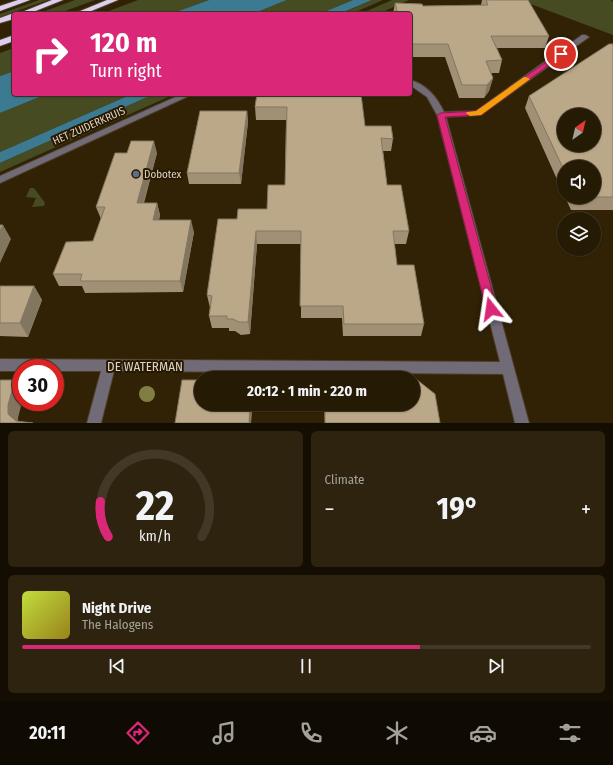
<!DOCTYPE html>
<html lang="en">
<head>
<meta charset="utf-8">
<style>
  :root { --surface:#251a04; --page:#2d230e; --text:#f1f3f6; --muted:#a3a19a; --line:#423826; --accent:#db2777 }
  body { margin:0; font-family:"Fira Sans Condensed",sans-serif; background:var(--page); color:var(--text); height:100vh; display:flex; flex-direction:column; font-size:15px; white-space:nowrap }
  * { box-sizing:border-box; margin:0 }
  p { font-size:13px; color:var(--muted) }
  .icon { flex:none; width:22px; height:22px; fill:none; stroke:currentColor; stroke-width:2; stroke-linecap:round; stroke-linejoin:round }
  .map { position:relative; height:423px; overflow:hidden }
  .sheet { display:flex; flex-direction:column; gap:8px; padding:8px; background:#140e02; flex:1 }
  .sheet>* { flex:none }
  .top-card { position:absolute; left:12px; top:12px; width:400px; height:84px; border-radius:4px; box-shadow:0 1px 3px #0004,0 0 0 1px var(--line); background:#db2777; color:#fff; overflow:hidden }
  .needle { width:26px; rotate:34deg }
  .tools { position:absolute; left:557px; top:108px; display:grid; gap:8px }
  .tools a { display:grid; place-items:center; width:44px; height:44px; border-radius:50%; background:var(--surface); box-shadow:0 1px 3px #0004,0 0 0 1px var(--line); font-size:20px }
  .speed { position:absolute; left:12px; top:359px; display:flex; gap:8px; font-size:20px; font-weight:700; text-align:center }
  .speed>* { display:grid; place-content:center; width:52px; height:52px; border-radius:50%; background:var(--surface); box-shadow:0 1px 3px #0004,0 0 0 1px var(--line); line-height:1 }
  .speed .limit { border:6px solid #d22; background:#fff; color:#111 }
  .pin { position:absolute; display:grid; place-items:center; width:34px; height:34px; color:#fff; margin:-17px; border:2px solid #fff; border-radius:50%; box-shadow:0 1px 4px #0007 }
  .me { position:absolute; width:44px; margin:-22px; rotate:345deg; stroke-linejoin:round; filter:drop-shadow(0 0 3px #0008) }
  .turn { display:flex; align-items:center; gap:14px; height:84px; padding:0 12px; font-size:18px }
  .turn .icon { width:52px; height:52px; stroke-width:2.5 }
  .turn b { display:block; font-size:28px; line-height:34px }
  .big { font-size:30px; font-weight:700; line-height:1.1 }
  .sheet .card { flex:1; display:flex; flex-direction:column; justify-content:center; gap:6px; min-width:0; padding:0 14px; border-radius:6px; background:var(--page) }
  .sheet .dial { align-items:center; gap:0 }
  .dial svg { height:104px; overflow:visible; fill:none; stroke:var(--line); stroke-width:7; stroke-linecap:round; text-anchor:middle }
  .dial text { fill:var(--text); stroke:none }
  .song { display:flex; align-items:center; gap:12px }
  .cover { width:48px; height:48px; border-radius:6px; background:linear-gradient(135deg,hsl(70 70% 55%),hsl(50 70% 35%)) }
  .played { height:4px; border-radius:2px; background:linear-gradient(90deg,var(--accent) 70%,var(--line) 70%) }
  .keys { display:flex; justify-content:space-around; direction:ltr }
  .heat { display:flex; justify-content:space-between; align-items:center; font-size:22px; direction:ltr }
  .sheet .tiles { flex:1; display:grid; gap:8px; grid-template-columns:1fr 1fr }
  .card:last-child { grid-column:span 2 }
  .trip { position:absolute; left:194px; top:371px; width:226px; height:40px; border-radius:20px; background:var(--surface); box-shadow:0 1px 3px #0004,0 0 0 1px var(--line); font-weight:700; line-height:40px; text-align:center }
  .dock { display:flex; height:64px; justify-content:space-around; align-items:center; background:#0f0a02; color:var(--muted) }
  .dock .icon { width:28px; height:28px }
  .dock .current { color:var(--accent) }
  .dock b { font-size:18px; color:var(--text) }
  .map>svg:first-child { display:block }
  .green { fill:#474b22 }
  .water { fill:#3b7a90 }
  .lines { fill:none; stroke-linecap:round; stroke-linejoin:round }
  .minor-casing { stroke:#4d3e24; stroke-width:2 }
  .highway-casing { stroke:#4d3e24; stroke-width:2 }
  .minor { fill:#716b78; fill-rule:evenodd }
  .highway { fill:#dcceef; fill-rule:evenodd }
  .tree { fill:#807e45 }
  .wall { fill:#a19076 }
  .shaded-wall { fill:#837660 }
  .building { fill:#bba889; stroke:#837660; fill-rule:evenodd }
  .route { fill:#db2777; stroke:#8e194d }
  .slow { fill:#f59e0b }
  .service-dot { fill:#5c6f8a; stroke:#271800; stroke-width:1.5 }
  .labels { text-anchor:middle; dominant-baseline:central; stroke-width:4; stroke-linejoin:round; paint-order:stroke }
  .street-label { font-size:11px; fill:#ded4c4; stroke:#271800 }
  .poi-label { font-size:11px; fill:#ded4c4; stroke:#271800; text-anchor:start }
  .near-street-label { font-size:13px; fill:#ded4c4; stroke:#271800 }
</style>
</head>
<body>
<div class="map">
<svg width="613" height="423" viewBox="0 0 613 423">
  <rect width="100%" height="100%" fill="#312205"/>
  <!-- green -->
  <path class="green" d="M39,0H48L0,17V14Z
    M75,0H95L57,14H37Z
    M138,0H209L170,14H101Z
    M287,0H353L319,14H252Z
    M372,0H383L351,14H340Z
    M392,0H409L378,14H360Z
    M520,0H611L613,2V35Z
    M14,48V71L0,76V53Z
    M47,94H132L0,152V113Z
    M154,94H175L0,172V163Z
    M30,188H34L45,203L44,206L32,207L36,198L26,197Z"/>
  <!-- water -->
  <path class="water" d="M209,0H287L252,14H170Z
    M353,0H372L339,14H319Z
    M14,71V94H47L0,113V76Z
    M132,94H154L0,163V152Z"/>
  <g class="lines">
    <!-- minor casing -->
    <g class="minor-casing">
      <path id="minor" d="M582,35H585L589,37L481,115L446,117L529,423H515L503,374L114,371L101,423H87L101,371H55V368H21V371H0V359L500,362L437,115L427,97L410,85V80C426,84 437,97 444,112L476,111Z
        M182,94H193L0,183V176Z"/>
    </g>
    <!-- highway casing -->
    <g class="highway-casing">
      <path id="highway" d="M18,0H30L0,11V6Z
        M52,0H63L28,14H17Z
        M107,0H118L84,14H73Z
        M11,14H16H14V19L0,23V18Z
        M14,35V41L0,46V40Z"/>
    </g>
    <!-- minor -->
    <use href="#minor" class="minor"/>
    <!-- highway -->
    <use href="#highway" class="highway"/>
  </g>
  <!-- trees -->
  <circle class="tree" cx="147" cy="394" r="8"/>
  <!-- wall -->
  <path class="wall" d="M482,0H528L549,36L545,48H497L502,60L499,73H491L493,78L489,91L484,98H459L445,57H410V14H393L395,3L423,6L481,5Z
    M613,44V210H571L565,197H594L564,167V195L525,108L529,96Z
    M257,94L365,126L393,139L391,151H383L387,185L409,231L406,244H394L397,265L424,324L421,336H343L342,318H301V244H257L250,334L241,335L235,331H229V328H212L209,316L210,308L207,295L237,219L267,209L285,185L286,120H256L255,107Z
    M247,111L248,122L241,184H189L187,173Z
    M157,153L144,203H157L160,215L159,220L194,232L183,292L85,293L82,286H59L53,274L93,241L101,219L96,207Z
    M0,286H34L42,300L28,337L0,336Z
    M324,404H413L440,423H325Z"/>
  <!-- shaded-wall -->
  <path class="shaded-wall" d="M493,78L489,91L484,98L487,85Z
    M247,111L248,122L241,184L239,173Z
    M154,141L157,153L140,215L137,203Z
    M157,203L160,215L156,232L153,220Z
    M191,220L194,232L183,292L180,281Z
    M3,225L11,239L0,263V231Z
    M256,231L257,244L250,334L248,322Z
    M34,286L42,300L28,337L20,323Z
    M15,380L21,388V402H22L18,418V423L8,414V405Z
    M250,404H253L251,423H249Z"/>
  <!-- building -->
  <path class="building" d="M486,0H528L549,36H491L502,60L486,61L493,78L487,85H462L448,44H410V14H398L395,3L422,4L423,6L488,5Z
    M609,44H613V197H577H594V167H564V170L529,96ZM564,115H594V145H564Z
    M257,94H361L365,126H391L393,139L381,138L387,185H401L409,231H393L397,265H414L424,324H344L343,306H300L301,231H256L248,322H239L233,319H227V316H209L212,296L207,295L218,219H237L238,209H267L268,185H285L287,107H255Z
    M200,111H247L239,173H187Z
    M131,141H154L137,203H157L153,220H191L180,281H80L82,274H53L66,242L93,241L105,207H96L115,153H127Z
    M0,225H3L0,231Z
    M0,286H34L20,323H0Z
    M413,379H416L435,394L440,423H325V404H413Z
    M0,380H15L8,405V414L16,421L33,423H0Z
    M182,380H201V404H250L249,423H175Z"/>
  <!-- route -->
  <path class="route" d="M559,53L564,54L481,115L445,117L497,309L495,312L491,313L488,312L486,309L437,115L441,113L476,111Z"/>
  <!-- slow -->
  <path class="slow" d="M524,77H526L530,79L481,115L470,116L466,113L467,112L476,111Z"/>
  <!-- markers -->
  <circle class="service-dot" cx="136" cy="174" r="4"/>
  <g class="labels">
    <!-- street labels -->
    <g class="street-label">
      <text transform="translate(89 126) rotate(-24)">HET ZUIDERKRUIS</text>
    </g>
    <!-- poi labels -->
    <g class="poi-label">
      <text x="144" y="174">Dobotex</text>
    </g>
    <!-- near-street labels -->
    <g class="near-street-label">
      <text x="145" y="366">DE WATERMAN</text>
    </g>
  </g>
</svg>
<div class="tools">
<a><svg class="needle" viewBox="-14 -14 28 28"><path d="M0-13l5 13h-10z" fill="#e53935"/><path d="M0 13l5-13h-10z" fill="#a3a19a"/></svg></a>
<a><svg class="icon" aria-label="sound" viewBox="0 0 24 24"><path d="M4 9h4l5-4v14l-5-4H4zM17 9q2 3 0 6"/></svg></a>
<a><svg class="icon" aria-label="layers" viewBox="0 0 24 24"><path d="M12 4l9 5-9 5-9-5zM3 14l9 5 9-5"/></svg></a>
</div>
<div class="speed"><div class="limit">30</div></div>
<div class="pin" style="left:561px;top:54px;background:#d93025"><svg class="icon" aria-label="arrive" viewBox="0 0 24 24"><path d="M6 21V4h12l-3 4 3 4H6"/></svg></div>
<svg class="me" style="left:491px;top:309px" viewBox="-20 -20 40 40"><path d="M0-17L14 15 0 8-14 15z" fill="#db2777" stroke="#fff" stroke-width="4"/></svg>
<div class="trip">20:12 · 1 min · 220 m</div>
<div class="top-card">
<div class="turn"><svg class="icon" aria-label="right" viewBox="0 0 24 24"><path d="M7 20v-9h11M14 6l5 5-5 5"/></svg><div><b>120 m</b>Turn right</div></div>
</div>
</div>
<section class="sheet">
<div class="tiles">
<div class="card dial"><svg viewBox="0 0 100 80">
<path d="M14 69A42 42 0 1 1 86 69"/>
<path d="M14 69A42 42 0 0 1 8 42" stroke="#db2777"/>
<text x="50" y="56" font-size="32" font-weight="700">22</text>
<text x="50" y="72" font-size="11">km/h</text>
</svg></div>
<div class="card"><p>Climate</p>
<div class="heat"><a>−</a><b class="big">19°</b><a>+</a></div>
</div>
<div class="card">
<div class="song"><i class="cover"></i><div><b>Night Drive</b><p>The Halogens</p></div></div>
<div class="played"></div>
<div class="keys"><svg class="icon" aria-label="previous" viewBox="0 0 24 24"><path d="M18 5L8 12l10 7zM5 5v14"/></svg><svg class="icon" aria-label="pause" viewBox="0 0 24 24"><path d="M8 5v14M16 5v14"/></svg><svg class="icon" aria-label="next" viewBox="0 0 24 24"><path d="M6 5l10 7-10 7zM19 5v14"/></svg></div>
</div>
</div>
</section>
<nav class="dock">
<b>20:11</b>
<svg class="icon current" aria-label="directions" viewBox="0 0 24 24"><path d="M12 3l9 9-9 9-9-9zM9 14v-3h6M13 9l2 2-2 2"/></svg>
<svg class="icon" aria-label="music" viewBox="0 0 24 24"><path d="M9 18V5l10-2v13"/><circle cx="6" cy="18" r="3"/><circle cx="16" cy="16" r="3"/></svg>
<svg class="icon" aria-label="phone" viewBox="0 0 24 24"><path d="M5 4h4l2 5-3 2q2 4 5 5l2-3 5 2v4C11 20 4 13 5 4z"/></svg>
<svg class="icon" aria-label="climate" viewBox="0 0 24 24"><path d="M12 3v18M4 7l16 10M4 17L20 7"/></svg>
<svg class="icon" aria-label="car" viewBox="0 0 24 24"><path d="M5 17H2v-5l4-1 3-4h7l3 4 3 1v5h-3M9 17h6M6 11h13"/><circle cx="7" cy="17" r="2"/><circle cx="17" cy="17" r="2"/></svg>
<svg class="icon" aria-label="filters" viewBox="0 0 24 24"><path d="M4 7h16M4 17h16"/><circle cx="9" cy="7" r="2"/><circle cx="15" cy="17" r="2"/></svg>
</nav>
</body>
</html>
